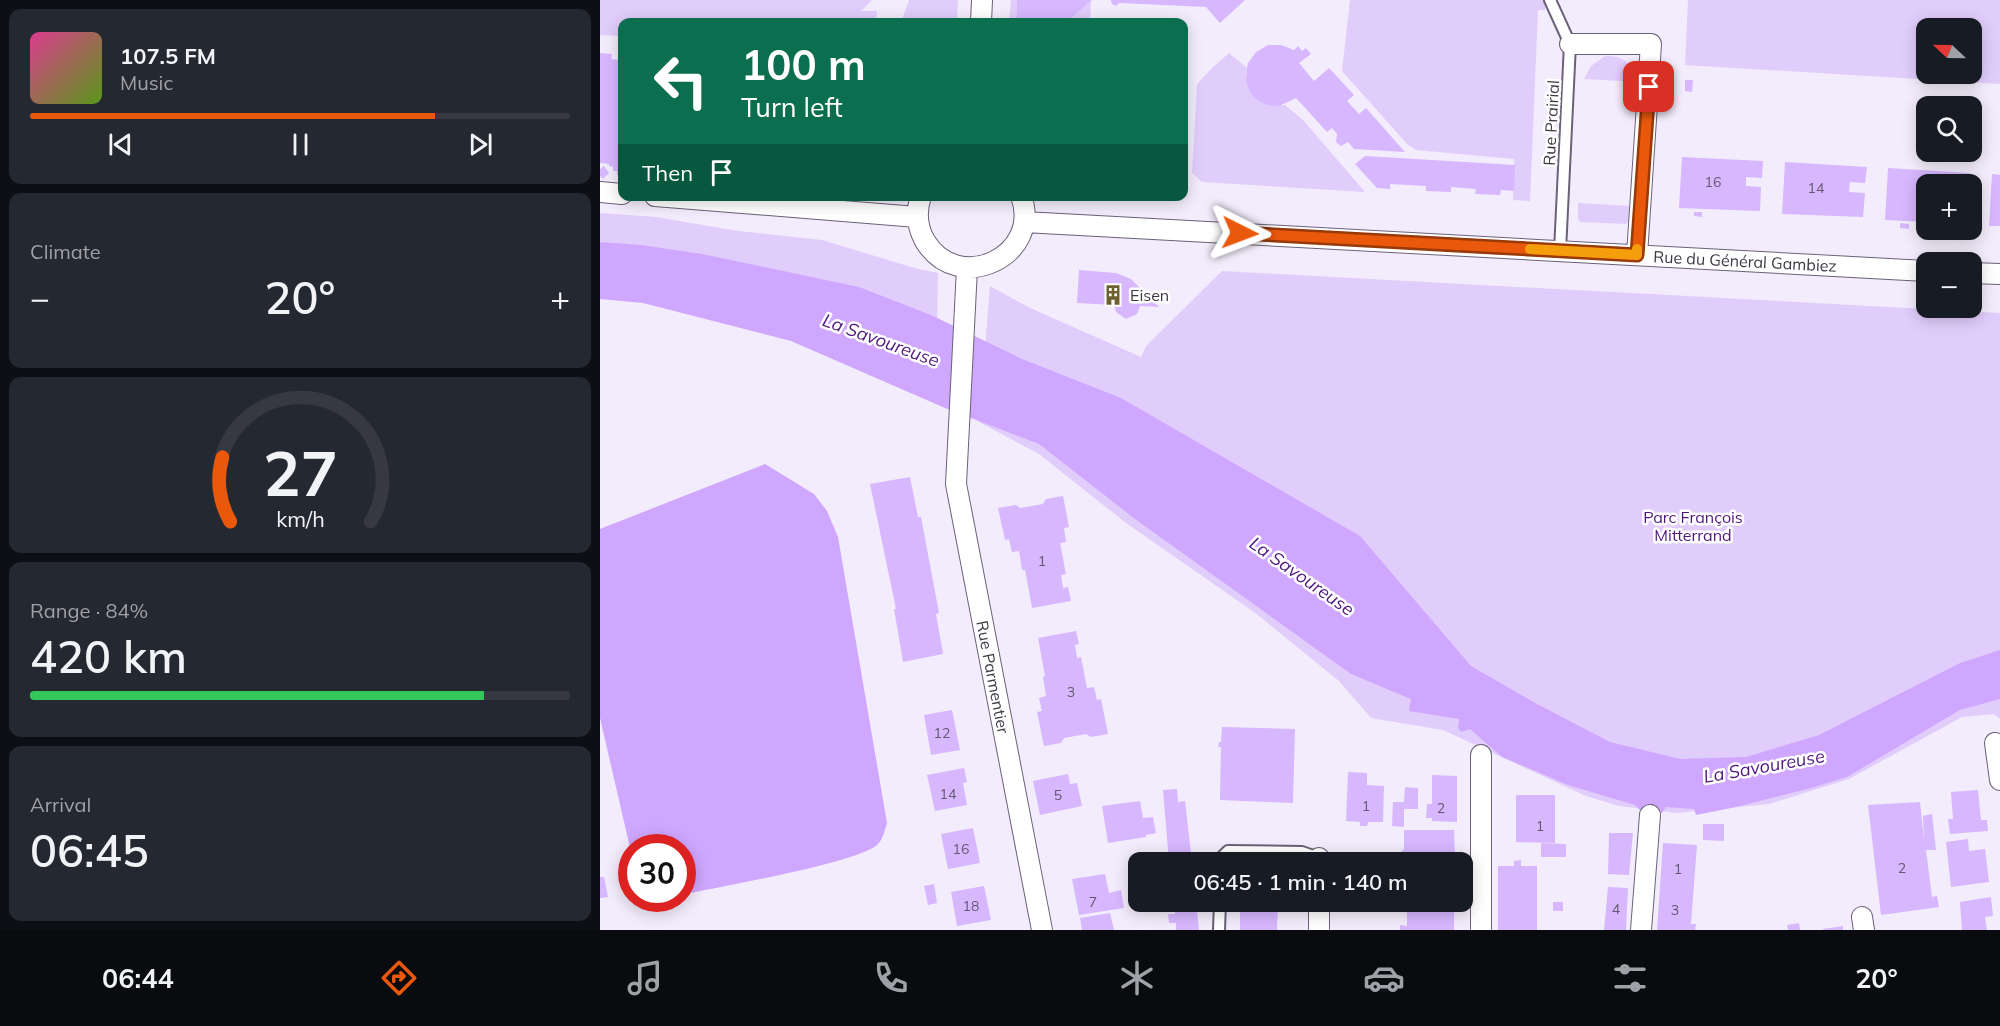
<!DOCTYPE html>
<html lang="en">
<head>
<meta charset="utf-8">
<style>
  :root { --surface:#171b24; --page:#242831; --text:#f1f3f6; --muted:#9ea1a6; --line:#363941; --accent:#ea580c }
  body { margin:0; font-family:Mulish,sans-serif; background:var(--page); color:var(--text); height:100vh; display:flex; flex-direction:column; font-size:22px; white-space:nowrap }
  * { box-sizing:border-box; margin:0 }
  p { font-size:20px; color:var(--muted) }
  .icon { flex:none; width:33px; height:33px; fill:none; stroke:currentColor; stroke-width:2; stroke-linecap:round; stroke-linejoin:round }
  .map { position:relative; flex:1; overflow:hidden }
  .drawer { display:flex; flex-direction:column; gap:9px; padding:9px; background:#0d0f14; width:600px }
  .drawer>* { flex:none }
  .banner { position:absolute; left:18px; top:18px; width:570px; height:183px; border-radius:12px; box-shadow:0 3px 15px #0003; background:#0b6e4f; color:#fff; overflow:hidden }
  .needle { width:39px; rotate:292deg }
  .fabs { position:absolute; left:1316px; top:18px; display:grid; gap:12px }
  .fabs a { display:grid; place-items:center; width:66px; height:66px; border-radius:12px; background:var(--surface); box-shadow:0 3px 15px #0003; font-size:30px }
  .speed { position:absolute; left:18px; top:834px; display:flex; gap:12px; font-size:30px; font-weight:700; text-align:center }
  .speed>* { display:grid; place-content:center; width:78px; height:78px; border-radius:50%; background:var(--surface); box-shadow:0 3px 15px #0003; line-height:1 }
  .speed .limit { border:9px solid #d22; background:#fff; color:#111 }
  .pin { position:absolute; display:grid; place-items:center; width:51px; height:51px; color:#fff; margin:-26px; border-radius:12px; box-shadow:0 3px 9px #0006 }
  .me { position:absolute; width:66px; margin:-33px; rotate:93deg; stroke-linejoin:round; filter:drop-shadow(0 0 4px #0008) }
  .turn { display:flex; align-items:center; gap:21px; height:126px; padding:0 24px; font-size:27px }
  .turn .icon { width:78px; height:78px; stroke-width:2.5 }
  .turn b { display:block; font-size:42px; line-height:51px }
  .then { display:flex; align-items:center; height:57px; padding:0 24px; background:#0003; gap:12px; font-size:22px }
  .big { font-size:45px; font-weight:600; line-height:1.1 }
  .drawer .card { flex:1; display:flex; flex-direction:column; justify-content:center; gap:9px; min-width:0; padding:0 21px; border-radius:12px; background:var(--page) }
  .drawer .dial { align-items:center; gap:0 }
  .dial svg { height:156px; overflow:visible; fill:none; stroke:var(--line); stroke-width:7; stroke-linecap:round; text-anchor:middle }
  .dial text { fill:var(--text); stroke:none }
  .song { display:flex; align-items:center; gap:18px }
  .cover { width:72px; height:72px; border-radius:9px; background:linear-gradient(135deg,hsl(330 70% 55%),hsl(90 70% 35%)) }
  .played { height:6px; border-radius:3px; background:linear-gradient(90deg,var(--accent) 75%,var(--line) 75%) }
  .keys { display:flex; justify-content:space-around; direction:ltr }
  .heat { display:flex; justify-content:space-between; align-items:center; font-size:33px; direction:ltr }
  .charge { height:9px; border-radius:4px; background:linear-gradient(90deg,#34c759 84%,var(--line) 0) }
  .trip { position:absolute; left:528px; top:852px; width:345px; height:60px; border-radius:12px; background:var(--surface); box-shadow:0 3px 15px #0003; font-weight:600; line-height:60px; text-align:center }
  .tabs { display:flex; height:96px; justify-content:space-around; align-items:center; background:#090b0e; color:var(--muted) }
  .tabs .icon { width:42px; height:42px }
  .tabs .selected { color:var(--accent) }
  .tabs b { font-size:27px; color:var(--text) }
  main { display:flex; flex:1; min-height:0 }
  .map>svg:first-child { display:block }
  .green { fill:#e1cdfb; fill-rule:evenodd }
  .water { fill:#d0a7ff }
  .building { fill:#d7b7fe }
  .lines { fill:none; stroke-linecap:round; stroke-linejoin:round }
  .service-casing { stroke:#6b6178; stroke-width:14 }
  .minor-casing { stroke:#6b6178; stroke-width:22 }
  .service { stroke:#fff; stroke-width:10 }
  .minor { stroke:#fff; stroke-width:20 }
  .route-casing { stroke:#983908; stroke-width:15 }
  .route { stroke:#ea580c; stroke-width:10 }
  .slow { stroke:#f59e0b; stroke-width:10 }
  .labels { text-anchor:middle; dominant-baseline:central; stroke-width:5; stroke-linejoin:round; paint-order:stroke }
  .number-label { font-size:14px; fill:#645871 }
  .street-label { font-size:16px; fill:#3d3842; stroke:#fff }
  .poi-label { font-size:16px; fill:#3d3842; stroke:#fff; text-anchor:start }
  .park-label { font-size:16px; fill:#50187c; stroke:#fff }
  .water-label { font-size:18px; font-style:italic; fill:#50187c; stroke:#fff }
</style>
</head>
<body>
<main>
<section class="drawer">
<div class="card">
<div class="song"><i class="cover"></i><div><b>107.5 FM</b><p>Music</p></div></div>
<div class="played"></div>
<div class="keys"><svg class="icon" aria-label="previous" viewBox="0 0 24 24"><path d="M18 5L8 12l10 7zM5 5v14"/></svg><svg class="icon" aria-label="pause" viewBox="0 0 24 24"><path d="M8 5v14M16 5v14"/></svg><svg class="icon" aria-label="next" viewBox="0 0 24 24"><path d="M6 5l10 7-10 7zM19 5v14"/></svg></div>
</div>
<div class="card"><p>Climate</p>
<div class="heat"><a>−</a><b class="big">20°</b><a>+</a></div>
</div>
<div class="card dial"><svg viewBox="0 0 100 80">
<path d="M14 69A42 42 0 1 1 86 69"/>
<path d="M14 69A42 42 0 0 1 10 36" stroke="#ea580c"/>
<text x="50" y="56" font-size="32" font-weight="700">27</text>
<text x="50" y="72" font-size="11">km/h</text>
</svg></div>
<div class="card"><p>Range · 84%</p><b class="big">420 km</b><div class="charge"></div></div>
<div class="card"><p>Arrival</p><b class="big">06:45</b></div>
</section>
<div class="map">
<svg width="1400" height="930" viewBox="0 0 1400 930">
  <rect width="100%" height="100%" fill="#f3ecfc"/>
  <!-- green -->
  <path class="green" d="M0,0H272L261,11H277L276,22H22V36L0,35Z
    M309,0H358L357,22H301Z
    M411,0H417L416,22H409Z
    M750,0H945V10H938L930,201L913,200L914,159L816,150L807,144L742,71Z
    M1088,0H1400V84L1085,65ZM1326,28H1371V74H1326Z
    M491,1L490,22H467Z
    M629,53L647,68C642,91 663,109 685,105L703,120L765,192L602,182L592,173L597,84L612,68Z
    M1005,56C1023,55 1034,65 1038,82L984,79L991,66Z
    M978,203L1032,206L1031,221L1025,224L980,222L978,219Z
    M0,213L56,217L138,231L222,240L318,269L338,273L337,329L0,250Z
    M622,271L1400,313V719L1394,714L1362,717L1249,779L1169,804L1077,813L1019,806L986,796L843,730L771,718L739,681L654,612L526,523L439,454L379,422L390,286L428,307L541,357L546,346Z"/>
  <!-- water -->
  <path class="water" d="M0,242L41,245L102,254L259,287L331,315L422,359L521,398L760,536L871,666L937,704L1010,742L1080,759L1146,757L1219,735L1360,663L1400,650V699L1360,710L1247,777L1211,788L1136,807L1096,815L1094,809L1066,807L1062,813L1040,810L1035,805L968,785L902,757L870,729L861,732L858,728L859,719L809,711L811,699L751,674L535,519L439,444L345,408L191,341L43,303L0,299Z
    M165,464L214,494L227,511L238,537L287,823C285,829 283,839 278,844C262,862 118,887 86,894L83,893L82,848H32L31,852L0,718V529Z"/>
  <!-- building -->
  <path class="building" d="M417,0H492L467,22H416Z
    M511,0H645L620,23L606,7L519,3L516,6L512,4Z
    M668,45H681L694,50L698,46L702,51L706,48L711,54L699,63L714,81L729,68L754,95L747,101L759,114L766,108L805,152L754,149L748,142L741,146L736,142L737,134L732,128L727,132L696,98L679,106L667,105L656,99L651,94L646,82L647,68L648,63L656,52Z
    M0,53L12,54L11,59L22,60V176L17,175V171H13V167L9,166V164L0,163Z
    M1085,80H1093L1092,92L1085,91Z
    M765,156L915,165L914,191L901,190L900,195L875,194L876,189L851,187V192L826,191V186L790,184V189L777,188L755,164Z
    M1082,157L1163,161L1162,178L1146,177V186L1161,187L1160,211L1079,208Z
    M1185,162L1267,167L1265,183L1250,182L1249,192L1265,193L1263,217L1182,214Z
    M4,166L9,173L3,179L0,176V169Z
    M1288,168L1370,173L1369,184H1326V222L1285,220Z
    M1392,174L1400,175V226H1389Z
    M1094,212H1102V217L1094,216Z
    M1300,223L1309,224V229L1300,228Z
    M479,270L516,273L531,279L559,307L540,306L537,314L526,319L516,312L514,305L477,303Z
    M310,477L318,517H321L339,613L336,614L343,654L303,662L294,609H296L270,484Z
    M463,496L469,527L464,528L466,542L460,543L466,574L461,575L463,588L468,587L471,601L432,608L425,570H422L419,551L412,552L409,539L405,540L398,508L416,505L420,508L443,504L446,499Z
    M476,631L479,644L475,645L477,658L481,657L487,688L494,687L497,700L501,699L508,734L491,737L486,734L464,738L461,743L444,746L437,712L442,711L439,698L446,696L443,677L445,676L438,638Z
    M352,710L360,750L331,755L324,715Z
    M622,727L695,729L693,803L620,800L621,747H618L619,742H621Z
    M364,768L367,782L363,783L367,805L335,811L327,775Z
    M748,772L767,773V785L784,786L783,822H768L767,826H760V822L746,821Z
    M468,774L470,784L477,783L482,806L440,815L433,781Z
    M832,775L857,776V822L832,821V818H826L827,804H832Z
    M805,787L818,788V809H804V827L792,826L793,802H804Z
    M577,789L578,802L585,801L592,862H569L563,790Z
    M1378,790L1381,820H1387L1388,831L1350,834L1348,819H1353L1351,792Z
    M916,795H955V843L916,842Z
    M540,801L543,818L553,817L556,833L546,835V837L508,843L502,806Z
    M1320,802L1324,840L1323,816L1332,814L1336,850H1326L1332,897L1337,896L1339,907L1281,915L1268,805Z
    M1103,824H1124V841L1103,840Z
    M373,828L380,863L348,869L341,834Z
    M804,830H854L855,859H858V862H800V853L804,849Z
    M1009,833H1033L1029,875L1008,874Z
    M1368,839L1369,851L1385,849L1389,882L1351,887L1346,842Z
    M941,843L966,844V857H941Z
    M1063,843L1097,845L1091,924H1096L1095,930H1057Z
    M921,860V866H937V930H898V866H914V861Z
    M505,874L509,893L521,890L524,908L479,915L472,879Z
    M0,877H4L8,897L0,898Z
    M334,884L337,903L328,905L324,886Z
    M384,886L391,920L357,926L351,892Z
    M1008,887L1028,888L1026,930H1004Z
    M1391,897L1393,916L1385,917L1387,930H1362L1360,902Z
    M44,898H68L69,905L51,906Z
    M573,902H596L599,930H576V923H569L568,914H575Z
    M640,902H678L677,930H640Z
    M807,902H854V930H800V925L807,926Z
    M953,902H963V911H953Z
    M510,913L514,930H482L480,918Z
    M1199,923L1200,930H1188L1187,925Z
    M1243,926V930H1223V929Z"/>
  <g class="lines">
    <!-- service casing -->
    <g class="service-casing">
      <path id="service" d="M950,0L970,44L960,251
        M620,862V859L628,851L702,852L719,858
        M619,930L620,902"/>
    </g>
    <!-- minor casing -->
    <g class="minor-casing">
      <path id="minor" d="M381,22L382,0
        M970,44H1051L1037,255
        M0,192L22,194
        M55,196L317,217
        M321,196C316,211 317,227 325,241C358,296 443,256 421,196
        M424,222L1326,271
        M367,268L356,484L442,930
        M1371,273L1400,274
        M1395,743L1400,780
        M719,862V858
        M1262,917L1264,930
        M719,930V902
        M881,930V755
        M1041,930L1050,815"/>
    </g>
    <!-- service -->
    <use href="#service" class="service"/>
    <!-- minor -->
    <use href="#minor" class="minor"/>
  </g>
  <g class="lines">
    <!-- route casing -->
    <g class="route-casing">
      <path id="route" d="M640,233L1037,255L1049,87"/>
    </g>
    <!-- route -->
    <use href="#route" class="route"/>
    <!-- slow -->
    <path class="slow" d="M930,249L1037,255V249"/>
  </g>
  <!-- icons -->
  <defs>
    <g id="building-bare" transform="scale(1.62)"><path d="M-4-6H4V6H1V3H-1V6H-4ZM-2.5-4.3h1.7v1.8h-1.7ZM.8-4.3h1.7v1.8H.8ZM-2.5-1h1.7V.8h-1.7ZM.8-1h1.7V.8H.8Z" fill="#6d602d" stroke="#fff" stroke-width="2.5" paint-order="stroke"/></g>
  </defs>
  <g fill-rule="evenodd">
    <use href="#building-bare" x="513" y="295"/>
  </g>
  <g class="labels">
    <!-- number labels -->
    <g class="number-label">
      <text x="1113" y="182">16</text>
      <text x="1216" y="188">14</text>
      <text x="442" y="561">1</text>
      <text x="471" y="692">3</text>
      <text x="342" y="733">12</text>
      <text x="348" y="794">14</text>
      <text x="458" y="795">5</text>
      <text x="766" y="806">1</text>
      <text x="841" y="808">2</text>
      <text x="940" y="826">1</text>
      <text x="361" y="849">16</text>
      <text x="1302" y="868">2</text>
      <text x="1078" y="869">1</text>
      <text x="493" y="902">7</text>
      <text x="371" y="906">18</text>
      <text x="1016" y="909">4</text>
      <text x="1075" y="910">3</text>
    </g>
    <!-- street labels -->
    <g class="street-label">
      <text transform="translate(951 123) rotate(-87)">Rue Prairial</text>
      <text transform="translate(1145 261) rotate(3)">Rue du Général Gambiez</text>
      <text transform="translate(393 677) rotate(79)">Rue Parmentier</text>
    </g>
    <!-- poi labels -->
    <g class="poi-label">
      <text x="530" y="295">Eisen</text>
    </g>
    <!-- park labels -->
    <g class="park-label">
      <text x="1093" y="517">Parc François<tspan x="1093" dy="18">Mitterrand</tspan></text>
    </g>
    <!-- water labels -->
    <g class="water-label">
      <text transform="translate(281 340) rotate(20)">La Savoureuse</text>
      <text transform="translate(702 576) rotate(35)">La Savoureuse</text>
      <text transform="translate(1164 766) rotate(-10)">La Savoureuse</text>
    </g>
  </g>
</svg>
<div class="fabs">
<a><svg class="needle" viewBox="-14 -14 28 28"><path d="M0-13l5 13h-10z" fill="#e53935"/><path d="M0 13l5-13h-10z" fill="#9ea1a6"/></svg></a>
<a><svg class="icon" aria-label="search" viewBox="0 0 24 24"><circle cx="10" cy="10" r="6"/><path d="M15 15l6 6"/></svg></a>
<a>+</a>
<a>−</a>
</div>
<div class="speed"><div class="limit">30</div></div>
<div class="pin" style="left:1049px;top:87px;background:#d93025"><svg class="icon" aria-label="arrive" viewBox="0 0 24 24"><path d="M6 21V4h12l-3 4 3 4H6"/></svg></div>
<svg class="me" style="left:640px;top:233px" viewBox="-20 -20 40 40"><path d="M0-17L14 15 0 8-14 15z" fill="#ea580c" stroke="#fff" stroke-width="4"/></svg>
<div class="trip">06:45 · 1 min · 140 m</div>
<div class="banner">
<div class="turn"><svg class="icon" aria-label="left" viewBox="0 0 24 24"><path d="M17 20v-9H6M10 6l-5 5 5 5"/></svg><div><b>100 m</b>Turn left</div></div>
<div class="then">Then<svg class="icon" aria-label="arrive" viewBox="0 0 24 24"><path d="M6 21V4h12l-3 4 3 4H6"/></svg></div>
</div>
</div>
</main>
<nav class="tabs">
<b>06:44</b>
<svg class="icon selected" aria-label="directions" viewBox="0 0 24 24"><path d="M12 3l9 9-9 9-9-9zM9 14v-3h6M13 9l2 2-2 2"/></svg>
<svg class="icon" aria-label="music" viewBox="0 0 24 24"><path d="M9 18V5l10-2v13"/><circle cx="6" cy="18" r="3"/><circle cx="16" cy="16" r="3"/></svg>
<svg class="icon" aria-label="phone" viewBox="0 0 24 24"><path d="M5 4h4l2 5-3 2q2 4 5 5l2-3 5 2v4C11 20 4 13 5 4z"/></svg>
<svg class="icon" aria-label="climate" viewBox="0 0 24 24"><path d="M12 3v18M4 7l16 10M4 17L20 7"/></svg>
<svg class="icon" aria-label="car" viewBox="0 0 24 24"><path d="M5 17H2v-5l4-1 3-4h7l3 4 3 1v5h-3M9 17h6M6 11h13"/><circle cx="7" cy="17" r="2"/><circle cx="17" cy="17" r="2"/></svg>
<svg class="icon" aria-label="filters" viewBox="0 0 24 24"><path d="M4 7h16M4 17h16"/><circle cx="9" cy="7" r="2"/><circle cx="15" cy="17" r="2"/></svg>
<b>20°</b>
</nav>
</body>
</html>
